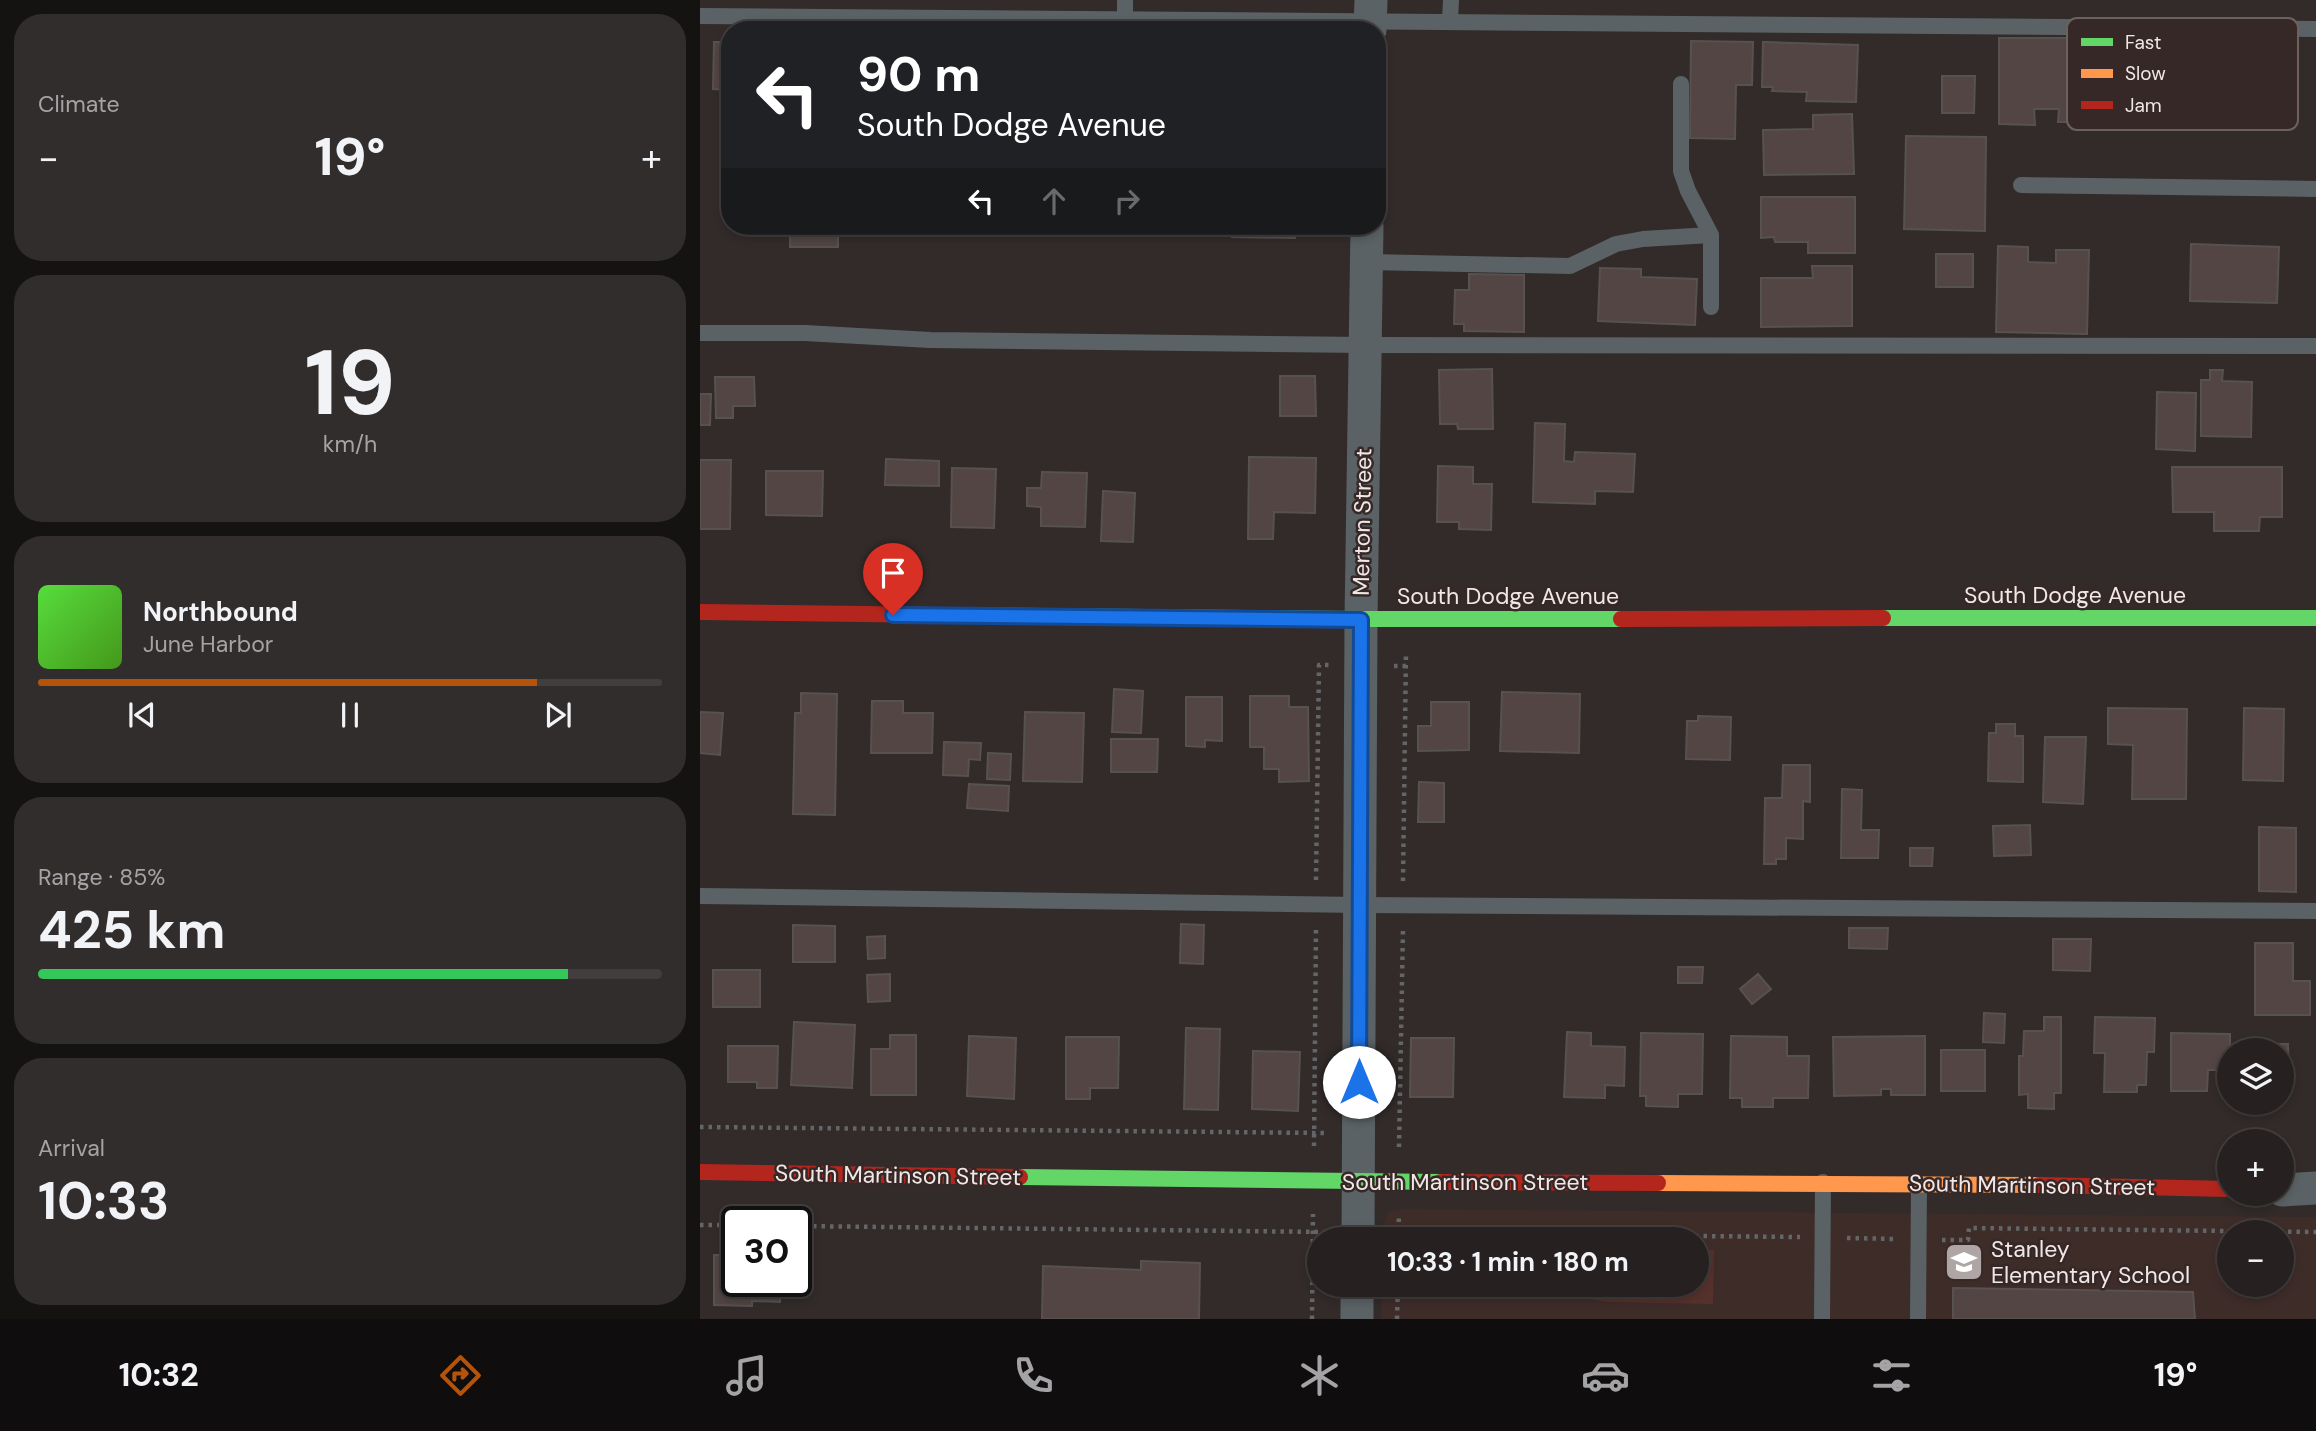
<!DOCTYPE html>
<html lang="en">
<head>
<meta charset="utf-8">
<style>
  :root { --surface:#262020; --page:#322d2d; --text:#f1f3f6; --muted:#a4a3a5; --line:#423e3e; --accent:#b45309 }
  body { margin:0; font-family:"DM Sans",sans-serif; background:var(--page); color:var(--text); height:100vh; display:flex; flex-direction:column; font-size:26px; white-space:nowrap }
  * { box-sizing:border-box; margin:0 }
  p { font-size:23px; color:var(--muted) }
  .icon { flex:none; width:38px; height:38px; fill:none; stroke:currentColor; stroke-width:2; stroke-linecap:round; stroke-linejoin:round }
  .map { position:relative; flex:1; overflow:hidden }
  .details { display:flex; flex-direction:column; gap:14px; padding:14px; background:#151212; width:700px }
  .details>* { flex:none }
  .hud { position:absolute; left:21px; top:21px; width:665px; height:214px; border-radius:28px; box-shadow:0 4px 10px #0003,0 0 0 2px var(--line); background:#202124; color:#fff; overflow:hidden }
  .controls { position:absolute; left:1517px; top:1038px; display:grid; gap:14px }
  .controls a { display:grid; place-items:center; width:77px; height:77px; border-radius:50%; background:var(--surface); box-shadow:0 4px 10px #0003,0 0 0 2px var(--line); font-size:35px }
  .speed { position:absolute; left:21px; top:1206px; display:flex; gap:14px; font-size:35px; font-weight:700; text-align:center }
  .speed>* { display:grid; place-content:center; width:91px; height:91px; border-radius:50%; background:var(--surface); box-shadow:0 4px 10px #0003,0 0 0 2px var(--line); line-height:1 }
  .speed .limit { border:4px solid #111; border-radius:10px; background:#fff; color:#111 }
  .pin { position:absolute; display:grid; place-items:center; width:60px; height:60px; color:#fff; margin:-72px -30px; border-radius:50% 50% 50% 0; rotate:-45deg; box-shadow:0 0 7px #0007 }
  .pin .icon { rotate:45deg }
  .me { position:absolute; width:77px; margin:-38px; rotate:0deg; stroke-linejoin:round; filter:drop-shadow(0 0 5px #0008) }
  .turn { display:flex; align-items:center; gap:24px; height:147px; padding:0 21px; font-size:32px }
  .turn .icon { width:91px; height:91px; stroke-width:2.5 }
  .turn b { display:block; font-size:49px; line-height:60px }
  .lanes { display:flex; align-items:center; height:66px; padding:0 21px; background:#0003; justify-content:center; gap:35px; direction:ltr }
  .lanes .off { opacity:.35 }
  .big { font-size:52px; font-weight:700; line-height:1.1 }
  .details .widget { flex:1; display:flex; flex-direction:column; justify-content:center; gap:10px; min-width:0; padding:0 24px; border-radius:28px; background:var(--page) }
  .details .dial { align-items:center; gap:0 }
  .dial b { font-size:91px; line-height:1 }
  .song { display:flex; align-items:center; gap:21px }
  .cover { width:84px; height:84px; border-radius:10px; background:linear-gradient(135deg,hsl(110 70% 55%),hsl(100 70% 35%)) }
  .played { height:7px; border-radius:4px; background:linear-gradient(90deg,var(--accent) 80%,var(--line) 80%) }
  .keys { display:flex; justify-content:space-around; direction:ltr }
  .heat { display:flex; justify-content:space-between; align-items:center; font-size:38px; direction:ltr }
  .charge { height:10px; border-radius:5px; background:linear-gradient(90deg,#34c759 85%,var(--line) 0) }
  .trip { position:absolute; left:607px; top:1227px; width:402px; height:70px; border-radius:35px; background:var(--surface); box-shadow:0 4px 10px #0003,0 0 0 2px var(--line); font-weight:700; line-height:70px; text-align:center }
  .tabs { display:flex; height:112px; justify-content:space-around; align-items:center; background:#0f0d0d; color:var(--muted) }
  .tabs .icon { width:49px; height:49px }
  .tabs .active { color:var(--accent) }
  .tabs b { font-size:32px; color:var(--text) }
  main { display:flex; flex:1; min-height:0 }
  .map>svg:first-child { display:block }
  .built { fill:#3e2c29; fill-rule:evenodd }
  .green { fill:#55312c }
  .building { fill:#524543; stroke:#575250; stroke-width:2 }
  .lines { fill:none; stroke-linecap:round; stroke-linejoin:round }
  .path { stroke:#636668; stroke-width:4.5; stroke-dasharray:3.5 5; stroke-linecap:butt }
  .lane { stroke:#5a6265; stroke-width:16 }
  .street { stroke:#5a6265; stroke-width:33 }
  .fast { stroke:#63d668; stroke-width:16 }
  .slow { stroke:#ff974d; stroke-width:16 }
  .jam { stroke:#b3261e; stroke-width:16 }
  .route-casing { stroke:#114b97; stroke-width:18 }
  .route { stroke:#1a73e8; stroke-width:12 }
  .labels { text-anchor:middle; dominant-baseline:central; stroke-width:5; stroke-linejoin:round; paint-order:stroke }
  .street-label { font-size:23px; fill:#f0e7e6; stroke:#352826 }
  .poi-label { font-size:23px; fill:#f0e7e6; stroke:#352826; text-anchor:start }
  .key { fill:#352826; stroke:#6d6160; stroke-width:2 }
  .key-label { font-size:19px; fill:#f0e7e6 }
</style>
</head>
<body>
<main>
<section class="details">
<div class="widget"><p>Climate</p>
<div class="heat"><a>−</a><b class="big">19°</b><a>+</a></div>
</div>
<div class="widget dial"><b>19</b><p>km/h</p></div>
<div class="widget">
<div class="song"><i class="cover"></i><div><b>Northbound</b><p>June Harbor</p></div></div>
<div class="played"></div>
<div class="keys"><svg class="icon" aria-label="previous" viewBox="0 0 24 24"><path d="M18 5L8 12l10 7zM5 5v14"/></svg><svg class="icon" aria-label="pause" viewBox="0 0 24 24"><path d="M8 5v14M16 5v14"/></svg><svg class="icon" aria-label="next" viewBox="0 0 24 24"><path d="M6 5l10 7-10 7zM19 5v14"/></svg></div>
</div>
<div class="widget"><p>Range · 85%</p><b class="big">425 km</b><div class="charge"></div></div>
<div class="widget"><p>Arrival</p><b class="big">10:33</b></div>
</section>
<div class="map">
<svg width="1616" height="1319" viewBox="0 0 1616 1319">
  <rect width="100%" height="100%" fill="#322b2a"/>
  <!-- built -->
  <path class="built" d="M703,1209L1616,1217V1319H681L682,1285L998,1284V1239H682L683,1225L688,1212ZM1530,1232H1582V1284H1530Z"/>
  <!-- green -->
  <path class="green" d="M998,1250H1014L1013,1304L908,1302L832,1289V1285L998,1284Z"/>
  <!-- building -->
  <path class="building" d="M1299,38H1390V122H1358L1359,109H1334L1335,125L1299,124Z
    M991,41L1053,42L1052,85H1036L1035,139L990,138Z
    M14,42H30V90L13,89Z
    M1063,42L1158,45L1156,102L1106,101L1107,92L1072,91L1073,87H1062Z
    M1242,76H1275L1274,113H1242Z
    M1152,114L1154,174L1064,175L1063,130L1113,129V115Z
    M1206,136L1286,137L1285,231L1204,229Z
    M1061,197H1155V253H1108V242H1075L1074,237L1061,238Z
    M90,226H138V247H90Z
    M532,226H595V238L532,237Z
    M1491,244L1579,247L1577,303L1490,301Z
    M1298,246L1328,247V262L1356,263V250H1389L1387,334L1296,332Z
    M1236,254H1273V287H1236Z
    M1112,266H1152V326L1061,327V278H1113Z
    M900,268L941,269V277L997,279L995,325L898,321Z
    M769,274L824,275V332L764,331V324H754L755,290H769Z
    M792,369L793,429H758L757,424H740L739,370Z
    M1510,370H1523L1522,381L1552,382L1551,437L1501,436V380H1510Z
    M580,376H615L616,416H580Z
    M15,377H54L55,406H33V418H16Z
    M1457,392L1496,393L1495,451L1456,449Z
    M0,394H11L10,425H0Z
    M835,423L865,424L864,461L874,462L875,452L935,454L933,492L895,491V504L833,502Z
    M549,457L616,458L615,513L574,512L573,539H548Z
    M186,459L239,461V486L185,485Z
    M0,460H31L30,529H0Z
    M738,466L773,467V484H792L791,530L759,529V522H737Z
    M1472,467H1582V517H1560L1559,531H1514V512H1473Z
    M252,468L296,469L294,528L251,527Z
    M66,471H123L122,516L66,515Z
    M342,472L387,473L385,527L341,526V507L327,506V488H341Z
    M403,491L435,493L433,542L401,541Z
    M414,689L443,691L441,733L412,732Z
    M802,692L880,694L879,753L800,751Z
    M101,693L137,694L135,815L93,814L95,713H101Z
    M550,696H589V707H608L609,781L579,782V769H564V747H550Z
    M486,697H522V741L505,740V747L486,746Z
    M172,701H203V713H233L232,753H171Z
    M731,702H769V750L718,751V726H731Z
    M1408,708L1487,709L1486,799H1432L1433,745L1408,744Z
    M1544,708L1584,709L1583,781L1543,780Z
    M0,712L23,713L20,755L0,753Z
    M325,712L384,713L382,782L323,781Z
    M998,716L1031,717L1030,760L986,759L987,721H998Z
    M1296,724H1315V736H1323V782L1288,781L1289,733H1296Z
    M1345,737H1386L1383,804L1343,802Z
    M411,739H458L457,772H411Z
    M244,742L281,743L280,760L269,759L268,776L243,775Z
    M288,753L311,754L310,780L287,779Z
    M1083,765H1110V802L1103,801V839L1086,838V859H1076V864H1064L1065,798H1082Z
    M719,782L744,783V822H718Z
    M269,784L309,786L308,811L267,808Z
    M1142,789L1162,790L1161,830H1179L1178,858H1141Z
    M1330,825L1331,855L1294,856L1293,826Z
    M1559,827L1596,828V892L1559,891Z
    M1210,848H1233L1232,866H1210Z
    M481,924L504,925L503,964L480,963Z
    M93,925L135,926V962H93Z
    M1149,928H1188L1187,949L1149,948Z
    M185,936V958L168,959L167,937Z
    M1353,939H1391L1390,971L1353,970Z
    M1555,943H1593V981H1610V1015H1555Z
    M978,967H1003L1002,983H978Z
    M13,970H60V1007H13Z
    M190,974V1001L168,1002L167,975Z
    M1058,974L1071,989L1052,1004L1040,989Z
    M1284,1013L1305,1014L1304,1043L1283,1042Z
    M1344,1017H1361V1093H1354V1109L1328,1108V1094L1319,1095V1056H1323L1324,1031H1344Z
    M1395,1017L1455,1018L1454,1052H1447L1446,1085H1437V1092H1404L1405,1053H1394Z
    M94,1022L155,1025L152,1088L91,1085Z
    M486,1028L520,1029L518,1110L484,1109Z
    M867,1032L891,1033V1046L925,1047L924,1086L905,1085V1098L864,1097Z
    M941,1033L1003,1034L1002,1094H978V1107L946,1106V1096H940Z
    M1471,1033L1530,1034V1070H1508L1507,1091H1471Z
    M190,1035H216V1095H171V1049H190Z
    M269,1036L316,1038L314,1099L267,1096Z
    M1031,1036L1087,1037V1056H1109L1108,1098H1073V1107H1042V1098H1030Z
    M1225,1036V1095H1191V1089H1181V1095L1134,1096L1133,1037Z
    M366,1037H419L418,1088H390V1099H366Z
    M711,1038H754L753,1097H710Z
    M1545,1044H1588L1589,1091H1582V1050H1545Z
    M28,1046H78L77,1088H57V1082H28Z
    M1241,1050H1285V1091H1241Z
    M553,1051L600,1052L598,1111L552,1109Z
    M14,1255H37V1281H80V1302L52,1301V1306L14,1305Z
    M441,1261L500,1263L499,1319H342L343,1266L441,1270Z
    M1253,1288L1493,1292L1495,1319H1253Z"/>
  <g class="lines">
    <!-- path -->
    <path class="path" d="M694,666H707
      M616,880L619,665H629
      M703,881L706,652
      M0,1127L625,1133
      M614,1146L616,927
      M699,1147L703,928
      M0,1225H37
      M96,1226L627,1232
      M689,1233L1100,1237
      M1147,1238L1194,1239
      M698,1239L699,1215
      M1242,1240H1268L1269,1228L1616,1232
      M612,1319L613,1214
      M697,1319L698,1284"/>
    <!-- lane -->
    <path class="lane" d="M0,16L1616,29
      M425,18V0
      M750,21L751,0
      M981,84V171L988,191L1011,235
      M1321,185L1616,189
      M667,262L870,266L916,244L943,239L1011,235V307
      M0,333H105L230,340L665,345L1616,346
      M0,896L660,905L1616,911
      M1122,1319L1123,1182
      M1218,1319L1219,1183"/>
    <!-- street -->
    <path class="street" d="M670,30L671,0
      M1582,1190L1616,1188
      M658,1239L661,619L667,226
      M657,1319V1284"/>
    <!-- fast -->
    <path class="fast" d="M243,615L661,619H921
      M1183,618H1616
      M320,1177L741,1182"/>
    <!-- slow -->
    <path class="slow" d="M958,1183L1339,1185"/>
    <!-- jam -->
    <path class="jam" d="M0,612L243,615
      M921,619L1183,618
      M0,1172L320,1177
      M741,1182L958,1183
      M1339,1185L1530,1189"/>
  </g>
  <g class="lines">
    <!-- route casing -->
    <g class="route-casing">
      <path id="route" d="M193,615L661,620L659,1082"/>
    </g>
    <!-- route -->
    <use href="#route" class="route"/>
  </g>
  <!-- icons -->
  <defs>
    <g id="school-square" transform="scale(2.0125)"><rect x="-9" y="-9" width="18" height="18" rx="4" fill="#aea5a4" stroke="#352826"/><path d="M0-5L7-2L0 1L-7-2ZM-4 1L0 2.5L4 1V4Q0 6-4 4Z" fill="#fff"/></g>
  </defs>
  <g fill-rule="evenodd">
    <use href="#school-square" x="1264" y="1262"/>
  </g>
  <g class="labels">
    <!-- street labels -->
    <g class="street-label">
      <text transform="translate(662 522) rotate(-89)">Merton Street</text>
      <text x="1375" y="595">South Dodge Avenue</text>
      <text x="808" y="596">South Dodge Avenue</text>
      <text transform="translate(198 1175) rotate(1)">South Martinson Street</text>
      <text x="765" y="1182">South Martinson Street</text>
      <text transform="translate(1332 1185) rotate(1)">South Martinson Street</text>
    </g>
    <!-- poi labels -->
    <g class="poi-label">
      <text x="1291" y="1249">Stanley<tspan x="1291" dy="26">Elementary School</tspan></text>
    </g>
  </g>
  <!-- legend -->
  <rect x="1367" y="18" width="231" height="112" rx="10" class="key"/>
  <rect x="1381" y="38" width="32" height="8" fill="#63d668"/>
  <rect x="1381" y="69" width="32" height="9" fill="#ff974d"/>
  <rect x="1381" y="101" width="32" height="8" fill="#b3261e"/>
  <g class="key-label">
    <text x="1425" y="49">Fast</text>
    <text x="1425" y="80">Slow</text>
    <text x="1425" y="112">Jam</text>
  </g>
</svg>
<div class="controls">
<a><svg class="icon" aria-label="layers" viewBox="0 0 24 24"><path d="M12 4l9 5-9 5-9-5zM3 14l9 5 9-5"/></svg></a>
<a>+</a>
<a>−</a>
</div>
<div class="speed"><div class="limit">30</div></div>
<div class="pin" style="left:193px;top:615px;background:#d93025"><svg class="icon" aria-label="arrive" viewBox="0 0 24 24"><path d="M6 21V4h12l-3 4 3 4H6"/></svg></div>
<svg class="me" style="left:659px;top:1082px" viewBox="-20 -20 40 40"><circle r="19" fill="#fff"/><path d="M0-13L10 11 0 6-10 11z" fill="#1a73e8"/></svg>
<div class="trip">10:33 · 1 min · 180 m</div>
<div class="hud">
<div class="turn"><svg class="icon" aria-label="left" viewBox="0 0 24 24"><path d="M17 20v-9H6M10 6l-5 5 5 5"/></svg><div><b>90 m</b>South Dodge Avenue</div></div>
<div class="lanes"><svg class="icon" aria-label="left" viewBox="0 0 24 24"><path d="M17 20v-9H6M10 6l-5 5 5 5"/></svg><svg class="icon off" aria-label="ahead" viewBox="0 0 24 24"><path d="M12 20V5M6 11l6-6 6 6"/></svg><svg class="icon off" aria-label="right" viewBox="0 0 24 24"><path d="M7 20v-9h11M14 6l5 5-5 5"/></svg></div>
</div>
</div>
</main>
<nav class="tabs">
<b>10:32</b>
<svg class="icon active" aria-label="directions" viewBox="0 0 24 24"><path d="M12 3l9 9-9 9-9-9zM9 14v-3h6M13 9l2 2-2 2"/></svg>
<svg class="icon" aria-label="music" viewBox="0 0 24 24"><path d="M9 18V5l10-2v13"/><circle cx="6" cy="18" r="3"/><circle cx="16" cy="16" r="3"/></svg>
<svg class="icon" aria-label="phone" viewBox="0 0 24 24"><path d="M5 4h4l2 5-3 2q2 4 5 5l2-3 5 2v4C11 20 4 13 5 4z"/></svg>
<svg class="icon" aria-label="climate" viewBox="0 0 24 24"><path d="M12 3v18M4 7l16 10M4 17L20 7"/></svg>
<svg class="icon" aria-label="car" viewBox="0 0 24 24"><path d="M5 17H2v-5l4-1 3-4h7l3 4 3 1v5h-3M9 17h6M6 11h13"/><circle cx="7" cy="17" r="2"/><circle cx="17" cy="17" r="2"/></svg>
<svg class="icon" aria-label="filters" viewBox="0 0 24 24"><path d="M4 7h16M4 17h16"/><circle cx="9" cy="7" r="2"/><circle cx="15" cy="17" r="2"/></svg>
<b>19°</b>
</nav>
</body>
</html>
